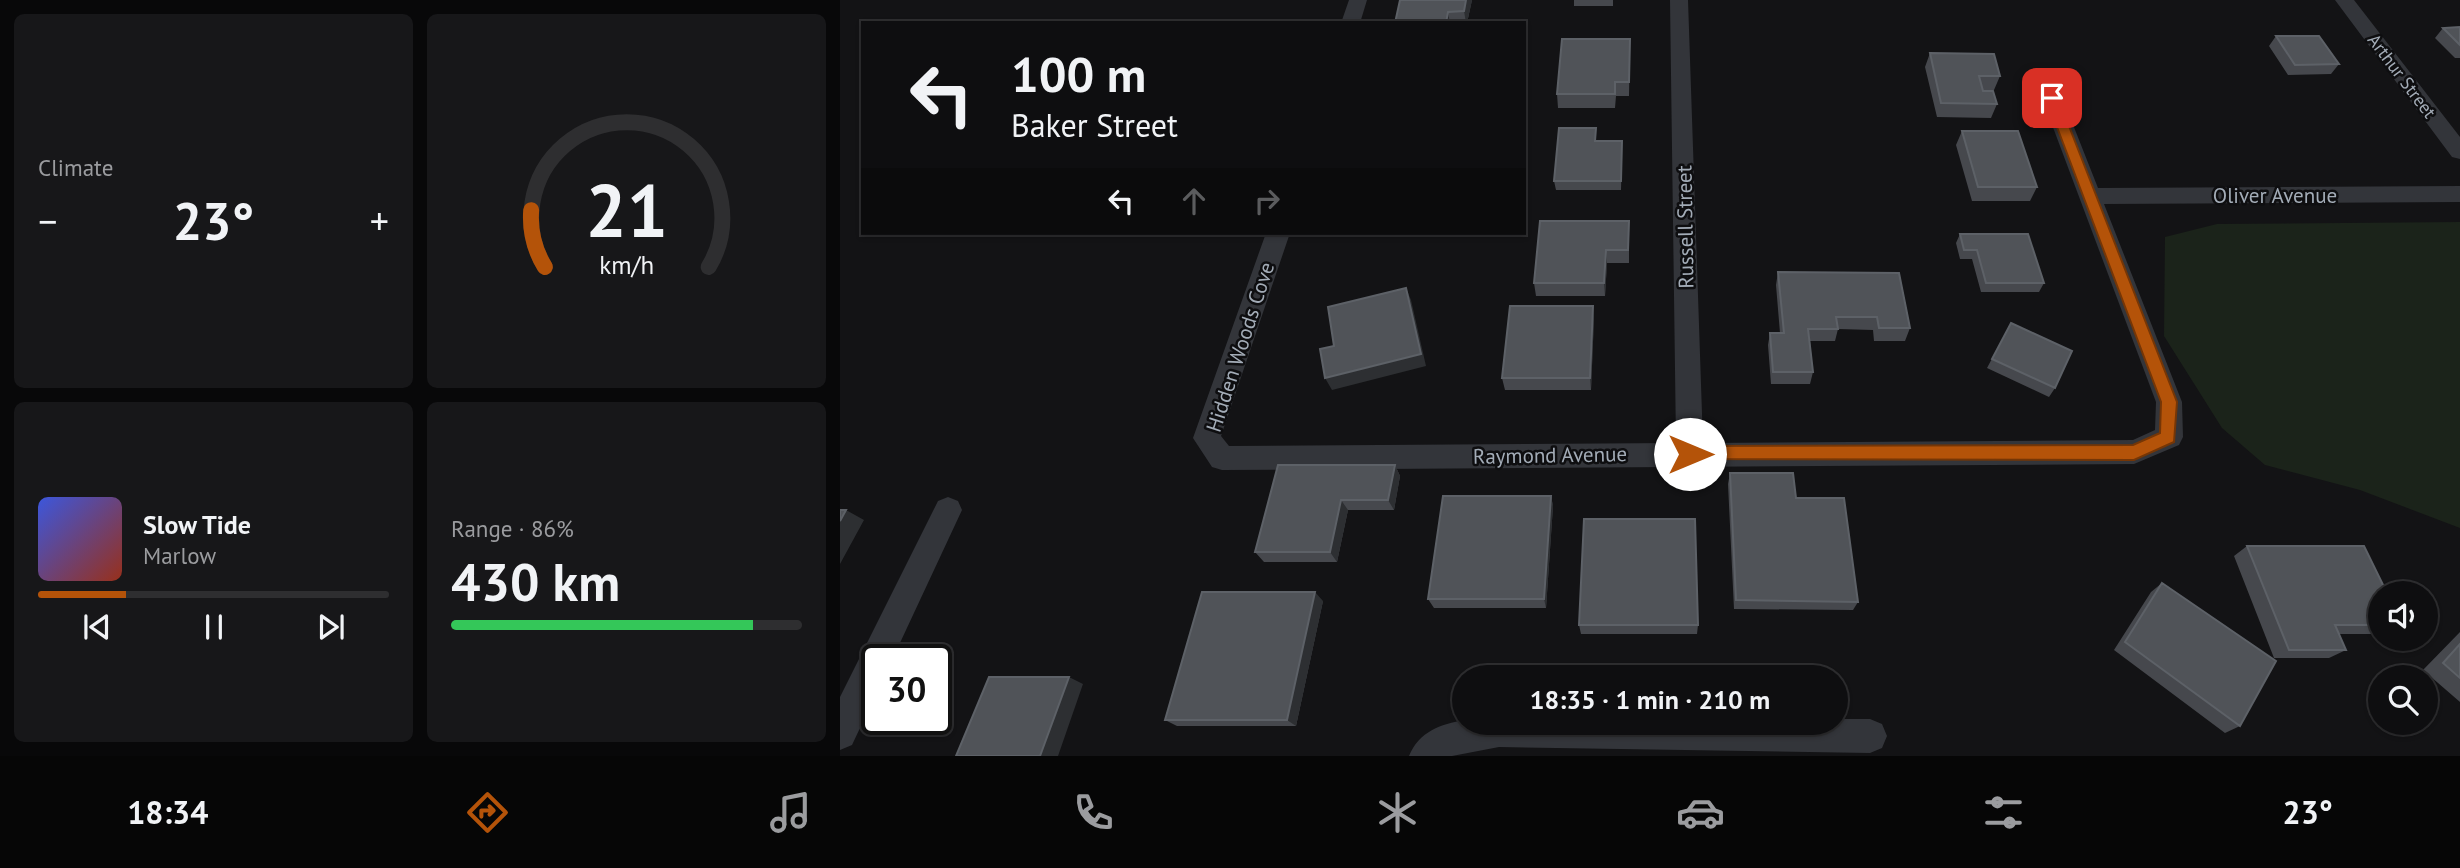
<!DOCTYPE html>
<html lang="en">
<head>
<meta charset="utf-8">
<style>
  :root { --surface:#0e0e10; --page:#171719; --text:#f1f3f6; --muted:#9b9c9f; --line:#2e2e30; --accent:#b45309 }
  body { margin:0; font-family:"PT Sans",sans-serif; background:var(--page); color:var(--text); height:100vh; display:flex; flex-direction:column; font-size:26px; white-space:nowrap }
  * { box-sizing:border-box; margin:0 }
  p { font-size:23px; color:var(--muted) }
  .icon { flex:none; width:38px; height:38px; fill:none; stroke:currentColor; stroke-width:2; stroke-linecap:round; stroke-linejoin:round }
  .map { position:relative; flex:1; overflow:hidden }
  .details { display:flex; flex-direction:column; gap:14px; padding:14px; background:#080809; width:840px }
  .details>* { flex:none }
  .top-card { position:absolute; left:21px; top:21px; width:665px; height:214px; border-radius:0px; box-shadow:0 2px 5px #0004,0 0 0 2px var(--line); background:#0e0e10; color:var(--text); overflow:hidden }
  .fabs { position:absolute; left:1528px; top:581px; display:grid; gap:14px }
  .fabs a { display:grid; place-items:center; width:70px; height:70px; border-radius:50%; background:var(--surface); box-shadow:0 2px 5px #0004,0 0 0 2px var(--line); font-size:35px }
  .speed { position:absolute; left:21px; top:644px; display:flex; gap:14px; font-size:35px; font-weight:700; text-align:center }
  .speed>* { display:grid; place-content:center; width:91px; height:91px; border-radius:50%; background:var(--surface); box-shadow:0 2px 5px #0004,0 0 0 2px var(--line); line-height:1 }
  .speed .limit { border:4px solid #111; border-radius:10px; background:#fff; color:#111 }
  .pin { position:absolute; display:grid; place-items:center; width:60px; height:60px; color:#fff; margin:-30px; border-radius:14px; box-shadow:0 4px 10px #0006 }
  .me { position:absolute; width:77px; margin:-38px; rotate:90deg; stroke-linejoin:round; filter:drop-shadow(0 0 5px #0008) }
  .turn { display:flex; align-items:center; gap:24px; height:147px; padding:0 35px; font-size:32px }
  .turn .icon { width:91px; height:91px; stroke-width:2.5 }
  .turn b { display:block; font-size:49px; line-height:60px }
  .lanes { display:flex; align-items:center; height:66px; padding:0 35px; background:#0003; justify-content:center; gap:35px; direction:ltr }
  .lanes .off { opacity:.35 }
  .big { font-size:52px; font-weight:800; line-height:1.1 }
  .details .widget { flex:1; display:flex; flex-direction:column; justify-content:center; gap:10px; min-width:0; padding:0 24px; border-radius:10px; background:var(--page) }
  .details .dial { align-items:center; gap:0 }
  .dial svg { height:182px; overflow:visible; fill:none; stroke:var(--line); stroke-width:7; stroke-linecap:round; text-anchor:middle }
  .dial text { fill:var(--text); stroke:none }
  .song { display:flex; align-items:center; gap:21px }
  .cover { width:84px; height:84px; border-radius:10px; background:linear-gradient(135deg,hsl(230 70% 55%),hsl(10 70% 35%)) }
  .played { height:7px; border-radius:4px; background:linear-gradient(90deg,var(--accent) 25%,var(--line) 25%) }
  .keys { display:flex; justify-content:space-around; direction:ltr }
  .heat { display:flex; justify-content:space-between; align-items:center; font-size:38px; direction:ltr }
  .charge { height:10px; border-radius:5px; background:linear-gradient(90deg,#34c759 86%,var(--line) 0) }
  .details .tiles { flex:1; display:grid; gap:14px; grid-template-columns:repeat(2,1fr) }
  .trip { position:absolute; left:612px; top:665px; width:396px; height:70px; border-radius:35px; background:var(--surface); box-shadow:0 2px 5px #0004,0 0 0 2px var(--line); font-weight:800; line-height:70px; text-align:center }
  .dock { display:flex; height:112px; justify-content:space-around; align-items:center; background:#060606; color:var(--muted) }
  .dock .icon { width:49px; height:49px }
  .dock .current { color:var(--accent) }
  .dock b { font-size:32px; color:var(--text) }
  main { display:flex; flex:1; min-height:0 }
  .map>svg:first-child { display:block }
  .green { fill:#1b231a }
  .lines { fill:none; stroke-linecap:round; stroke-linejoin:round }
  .street { fill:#33353a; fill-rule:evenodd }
  .wall { fill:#46484d }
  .shaded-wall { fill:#2d2f32 }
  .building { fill:#505358; stroke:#5d6167; stroke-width:2 }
  .route { fill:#b45309; stroke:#753606; stroke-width:2 }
  .labels { text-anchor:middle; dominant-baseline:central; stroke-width:5; stroke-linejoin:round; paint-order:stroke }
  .far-street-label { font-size:18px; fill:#a3acb7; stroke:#0e0e10 }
  .street-label { font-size:21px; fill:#a3acb7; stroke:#0e0e10 }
</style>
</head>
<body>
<main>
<section class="details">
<div class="tiles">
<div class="widget"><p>Climate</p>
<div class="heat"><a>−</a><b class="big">23°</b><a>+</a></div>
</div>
<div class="widget dial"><svg viewBox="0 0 100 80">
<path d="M14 69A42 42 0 1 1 86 69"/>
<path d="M14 69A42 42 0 0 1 8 44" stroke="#b45309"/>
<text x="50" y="56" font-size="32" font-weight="700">21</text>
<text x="50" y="72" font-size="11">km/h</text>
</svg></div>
<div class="widget">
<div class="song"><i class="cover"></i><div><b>Slow Tide</b><p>Marlow</p></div></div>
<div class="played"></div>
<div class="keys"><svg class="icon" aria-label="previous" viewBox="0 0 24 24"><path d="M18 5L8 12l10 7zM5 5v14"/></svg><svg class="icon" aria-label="pause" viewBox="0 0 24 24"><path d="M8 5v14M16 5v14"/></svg><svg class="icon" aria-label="next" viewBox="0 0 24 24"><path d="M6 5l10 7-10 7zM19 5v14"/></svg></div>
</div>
<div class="widget"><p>Range · 86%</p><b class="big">430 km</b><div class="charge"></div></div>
</div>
</section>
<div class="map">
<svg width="1620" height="756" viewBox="0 0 1620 756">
  <rect width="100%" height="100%" fill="#131315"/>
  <!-- green -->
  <path class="green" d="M1620,222V528L1520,490L1425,465L1382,428L1324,336L1325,237L1377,224Z"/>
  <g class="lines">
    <!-- street -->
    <path class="street" d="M509,0H527L520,23H501Z
      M830,0H848L863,443L1293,440L1315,430L1316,402L1193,74L1196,69H1210L1213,74L1258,188L1620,186V202L1264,204L1342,402L1343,437L1339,445L1294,464L382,470L372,467L353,438L426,233H450L381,436L389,446L836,443Z
      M1495,0H1514L1620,137V159L1612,157Z
      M108,497L118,501L122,510L52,660H37V692L12,745L0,750V697L98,501Z
      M996,719H1030L1042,724L1047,736L1042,748L1030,753L659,747L612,756H569C579,732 600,724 625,720V723H996Z"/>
  </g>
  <!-- wall -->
  <path class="wall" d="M560,0H632L627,23H555Z
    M734,0H773V6H734Z
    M1620,27V58H1615L1595,38L1603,28Z
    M1436,36L1499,64L1491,74L1448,75L1429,46Z
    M790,39L789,96H776L775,108H718L717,94Z
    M1090,53L1160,76L1154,90H1143L1157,104L1151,118L1097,117L1085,67Z
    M1122,131L1197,187L1190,201H1132L1116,145Z
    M756,141L782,151L781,190H716L714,181Z
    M1120,234L1204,283L1199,292H1141L1132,259H1120L1116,243Z
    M789,235V263H767L765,296H696L694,283Z
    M938,272L1070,328L1065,341H1034L1033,330L998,329L995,341H970L973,372L970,384H931L928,345L930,333H940L936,285Z
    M754,318L751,390H665L662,378Z
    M1171,323L1215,388L1209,397L1147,368Z
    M555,465L560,476L554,510H508L497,562H424L415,552Z
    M890,473L956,498L1018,602L1013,610L894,609L888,484Z
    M711,496L713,506L706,608H594L588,599Z
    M1407,546L1540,593V634H1499L1506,650L1489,658H1434L1394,556Z
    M1322,583L1400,726L1385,733L1274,650L1311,592Z
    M483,601L456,726H337L325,720Z
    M739,625H858L857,634H741Z
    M1620,632V702L1583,670Z"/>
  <!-- shaded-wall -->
  <path class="shaded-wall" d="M626,0H632L627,23H626L624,11Z
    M608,12L610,23H606Z
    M766,250L767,263L765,296L764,283Z
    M566,288L571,300L586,366L492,390L485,378Z
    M753,306L754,318L751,390L750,378Z
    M555,465L560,476L554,510L548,500Z
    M711,496L713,506L706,608L704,599Z
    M501,500L508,510L497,562L490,552Z
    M6,510L24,520L0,564V521Z
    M475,592L483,601L456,726L447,720Z
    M229,677L243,684L218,756H200Z"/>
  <!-- building -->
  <path class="building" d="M560,0H626L624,11L608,12L606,23H555Z
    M1620,27V45L1603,28Z
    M1436,36H1479L1499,64L1455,65Z
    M722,39H790L789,82H775V94H717Z
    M1090,53L1154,54L1160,76H1139L1143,91H1153L1157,104L1101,103Z
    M719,128H756L755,141H782L781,181H714Z
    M1122,131H1178L1197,187H1138Z
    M700,221H789L788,250H766L764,283H694Z
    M1120,234H1188L1204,283H1146L1137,250H1124Z
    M938,272L1059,273L1070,328H1039L1037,317H996L998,329H968L973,372H933L930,333H944Z
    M566,288L581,354L485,378L480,349L494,346L488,307Z
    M670,306H753L750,378H662Z
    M1171,323L1232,351L1215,388L1152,359Z
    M438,465H555L548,500H501L490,552H415Z
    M890,473H953L956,498H1004L1018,602L896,600Z
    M603,496H711L704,599H588Z
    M0,510H6L0,521Z
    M744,519H855L858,625H739Z
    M1407,546H1524L1547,593H1540V625H1495L1506,650H1449Z
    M1322,583L1436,661L1400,726L1285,642Z
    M362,592H475L447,720H325Z
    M1620,644V678L1603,663Z
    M149,677H229L200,756H116Z"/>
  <!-- route -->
  <path class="route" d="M1212,94L1218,98L1337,402L1334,442L1294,460L844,459L841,454L844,448L850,446L1293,445L1320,433L1321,402L1206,98Z"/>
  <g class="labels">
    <!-- far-street labels -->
    <g class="far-street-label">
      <text transform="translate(1562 76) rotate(53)">Arthur Street</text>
    </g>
    <!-- street labels -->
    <g class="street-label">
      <text x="1435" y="195">Oliver Avenue</text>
      <text transform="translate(845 227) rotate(-91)">Russell Street</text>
      <text transform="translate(400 347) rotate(-72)">Hidden Woods Cove</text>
      <text transform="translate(710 455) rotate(-1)">Raymond Avenue</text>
    </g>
  </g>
</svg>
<div class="fabs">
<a><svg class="icon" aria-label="sound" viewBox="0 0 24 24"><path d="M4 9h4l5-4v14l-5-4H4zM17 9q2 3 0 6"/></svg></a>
<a><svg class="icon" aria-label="search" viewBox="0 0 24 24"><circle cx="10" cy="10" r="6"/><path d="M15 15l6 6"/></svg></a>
</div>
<div class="speed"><div class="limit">30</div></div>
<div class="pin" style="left:1212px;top:98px;background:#d93025"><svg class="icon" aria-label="arrive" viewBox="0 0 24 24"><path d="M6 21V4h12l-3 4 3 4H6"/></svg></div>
<svg class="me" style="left:850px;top:454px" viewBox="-20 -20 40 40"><circle r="19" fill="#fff"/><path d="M0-13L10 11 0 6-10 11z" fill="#b45309"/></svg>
<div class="trip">18:35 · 1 min · 210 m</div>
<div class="top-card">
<div class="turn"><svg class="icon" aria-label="left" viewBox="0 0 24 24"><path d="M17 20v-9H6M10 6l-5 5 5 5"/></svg><div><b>100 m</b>Baker Street</div></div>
<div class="lanes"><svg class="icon" aria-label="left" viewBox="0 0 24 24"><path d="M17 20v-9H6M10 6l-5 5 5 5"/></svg><svg class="icon off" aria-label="ahead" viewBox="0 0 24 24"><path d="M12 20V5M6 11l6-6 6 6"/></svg><svg class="icon off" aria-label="right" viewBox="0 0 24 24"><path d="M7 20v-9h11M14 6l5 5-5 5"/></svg></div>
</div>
</div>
</main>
<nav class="dock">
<b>18:34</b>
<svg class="icon current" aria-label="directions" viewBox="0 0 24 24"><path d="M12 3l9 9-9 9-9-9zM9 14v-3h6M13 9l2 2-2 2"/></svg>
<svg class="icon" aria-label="music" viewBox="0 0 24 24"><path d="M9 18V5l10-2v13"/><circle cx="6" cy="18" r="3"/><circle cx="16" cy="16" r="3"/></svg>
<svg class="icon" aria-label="phone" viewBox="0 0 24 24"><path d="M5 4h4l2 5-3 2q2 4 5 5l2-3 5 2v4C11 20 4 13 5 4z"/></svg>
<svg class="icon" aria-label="climate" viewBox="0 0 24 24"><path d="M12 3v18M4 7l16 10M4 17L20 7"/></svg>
<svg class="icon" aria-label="car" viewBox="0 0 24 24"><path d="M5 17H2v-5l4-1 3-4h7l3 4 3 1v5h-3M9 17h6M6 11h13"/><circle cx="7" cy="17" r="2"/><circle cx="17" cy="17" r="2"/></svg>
<svg class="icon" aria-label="filters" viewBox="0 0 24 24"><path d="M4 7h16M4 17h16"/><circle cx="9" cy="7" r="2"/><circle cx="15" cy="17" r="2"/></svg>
<b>23°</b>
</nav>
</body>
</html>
